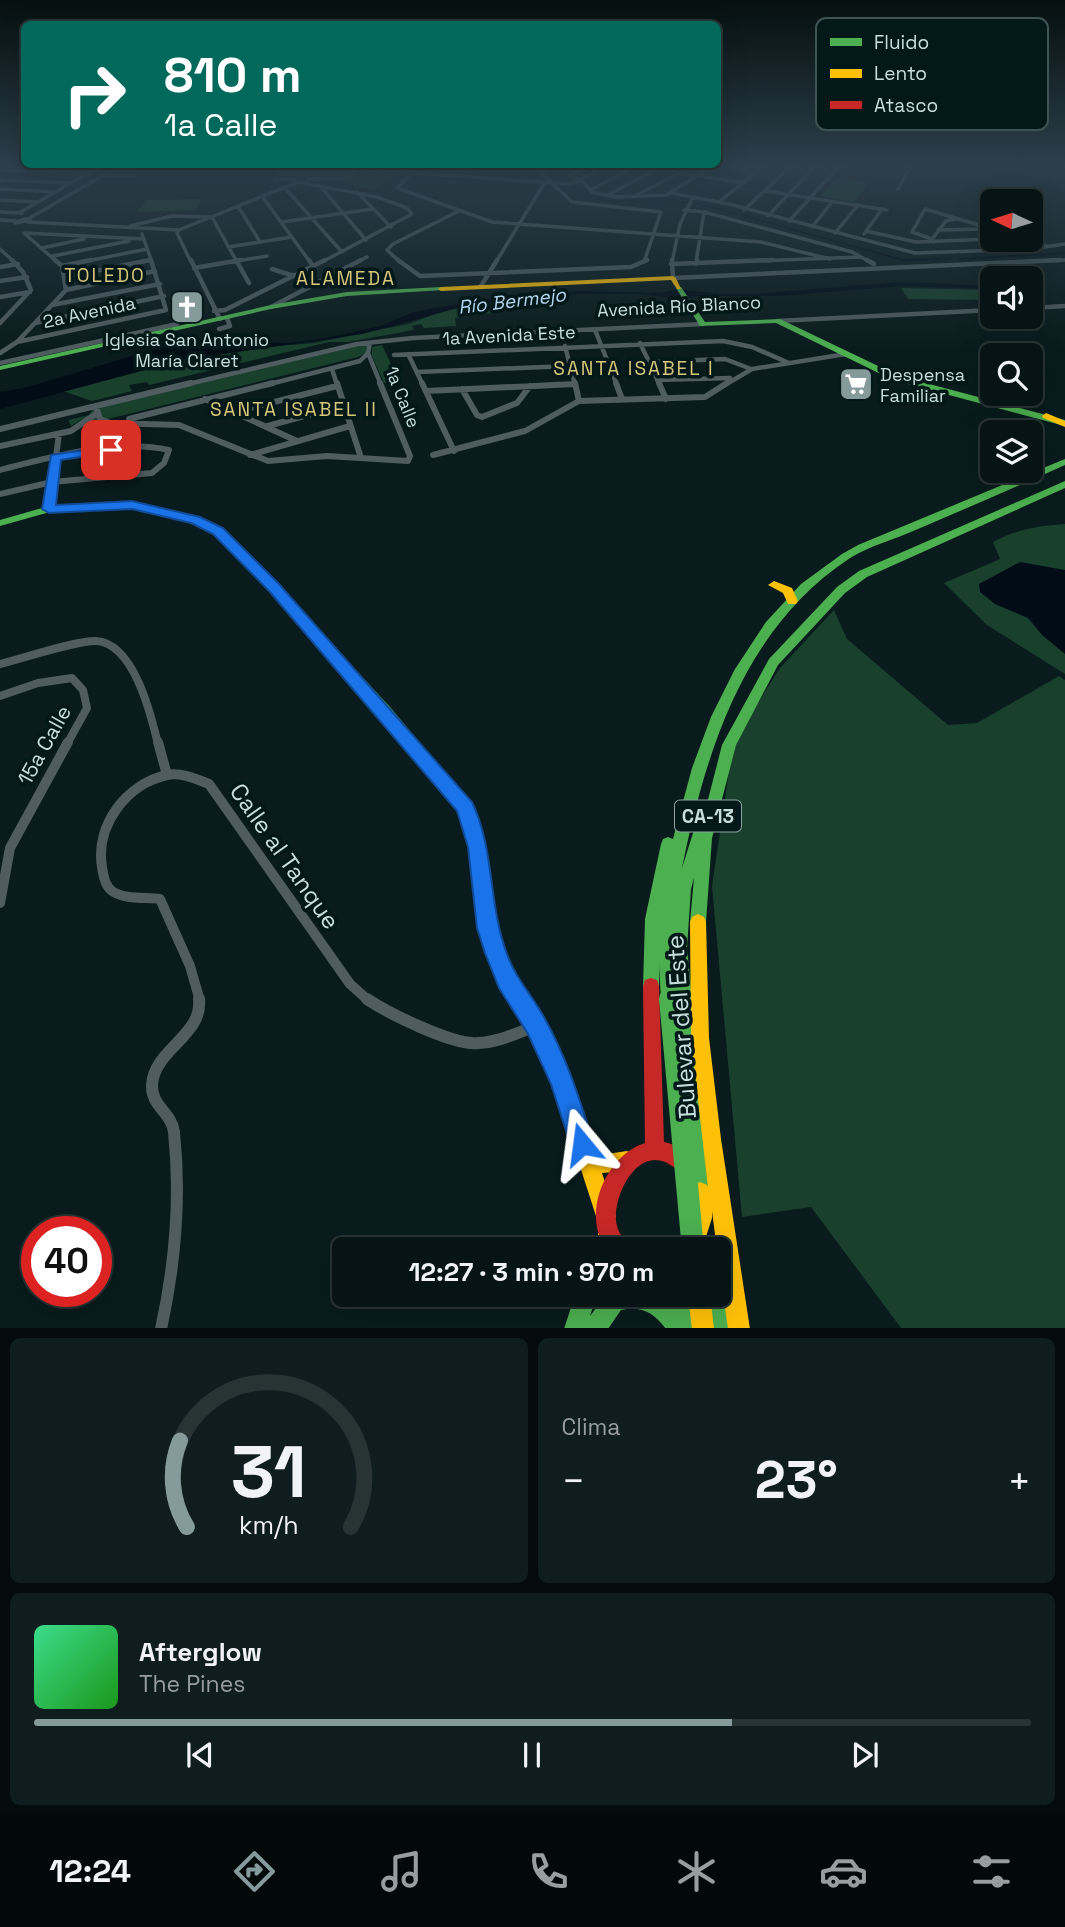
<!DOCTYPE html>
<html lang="es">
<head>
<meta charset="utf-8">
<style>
  :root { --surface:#071415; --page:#101d1e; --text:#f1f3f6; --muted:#989ea0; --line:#283334; --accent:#859a9b }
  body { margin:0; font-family:"Space Grotesk",sans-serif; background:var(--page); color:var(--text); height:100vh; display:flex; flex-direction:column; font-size:26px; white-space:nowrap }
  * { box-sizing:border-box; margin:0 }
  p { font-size:23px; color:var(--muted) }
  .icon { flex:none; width:38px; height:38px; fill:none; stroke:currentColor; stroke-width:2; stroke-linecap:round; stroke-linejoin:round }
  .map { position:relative; height:1328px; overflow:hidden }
  .sheet { display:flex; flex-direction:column; gap:10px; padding:10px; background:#040b0c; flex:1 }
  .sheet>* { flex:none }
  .hud { position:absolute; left:21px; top:21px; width:700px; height:147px; border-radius:10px; box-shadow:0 7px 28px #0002,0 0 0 2px var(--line); background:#00695c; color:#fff; overflow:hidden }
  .needle { width:46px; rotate:274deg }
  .tools { position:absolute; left:980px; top:189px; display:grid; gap:14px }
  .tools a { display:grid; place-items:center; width:63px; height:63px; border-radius:10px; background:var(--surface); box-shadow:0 7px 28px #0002,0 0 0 2px var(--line); font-size:35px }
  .speed { position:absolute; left:21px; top:1216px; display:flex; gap:14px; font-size:35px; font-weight:700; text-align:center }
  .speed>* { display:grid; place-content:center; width:91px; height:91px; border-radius:50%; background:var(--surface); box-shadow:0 7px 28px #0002,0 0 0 2px var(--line); line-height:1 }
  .speed .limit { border:10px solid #d22; background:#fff; color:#111 }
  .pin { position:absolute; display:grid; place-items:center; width:60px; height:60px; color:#fff; margin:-30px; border-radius:14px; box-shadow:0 4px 10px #0006 }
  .me { position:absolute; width:77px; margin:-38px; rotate:344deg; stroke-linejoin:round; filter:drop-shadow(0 0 5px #0008) }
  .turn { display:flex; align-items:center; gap:24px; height:147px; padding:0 28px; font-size:32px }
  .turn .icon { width:91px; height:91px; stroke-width:2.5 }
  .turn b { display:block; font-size:49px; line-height:60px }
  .big { font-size:52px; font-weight:800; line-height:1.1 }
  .sheet .tile { flex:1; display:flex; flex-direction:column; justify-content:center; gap:10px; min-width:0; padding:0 24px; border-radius:10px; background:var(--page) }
  .sheet .dial { align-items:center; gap:0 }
  .dial svg { height:182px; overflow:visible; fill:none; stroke:var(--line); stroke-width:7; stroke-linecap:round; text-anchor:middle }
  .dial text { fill:var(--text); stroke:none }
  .song { display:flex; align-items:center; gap:21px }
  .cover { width:84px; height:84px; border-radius:10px; background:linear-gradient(135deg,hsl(150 70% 55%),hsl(120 70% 35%)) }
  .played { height:7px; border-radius:4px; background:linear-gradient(90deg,var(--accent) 70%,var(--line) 70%) }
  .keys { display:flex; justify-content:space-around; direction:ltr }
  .heat { display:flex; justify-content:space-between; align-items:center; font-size:38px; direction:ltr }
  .sheet .tiles { flex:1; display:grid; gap:10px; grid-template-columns:1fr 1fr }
  .tile:last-child { grid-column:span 2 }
  .trip { position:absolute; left:332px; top:1237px; width:399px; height:70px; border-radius:10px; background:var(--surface); box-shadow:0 7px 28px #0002,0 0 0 2px var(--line); font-weight:800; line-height:70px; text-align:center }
  .tabs { display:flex; height:112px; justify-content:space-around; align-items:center; background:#030808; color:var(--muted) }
  .tabs .icon { width:49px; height:49px }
  .tabs .current { color:var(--accent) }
  .tabs b { font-size:32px; color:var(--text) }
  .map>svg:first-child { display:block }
  .green { fill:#19402c }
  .water { fill:#010c17 }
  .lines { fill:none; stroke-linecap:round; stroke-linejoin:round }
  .stream { stroke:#010c17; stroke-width:2 }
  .street-far5 { stroke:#4f5c60; stroke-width:3.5 }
  .street-far4 { stroke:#4f5c60; stroke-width:4.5 }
  .street-far3 { stroke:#4f5c60; stroke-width:6 }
  .street-far2 { stroke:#4f5c60; stroke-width:8 }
  .street-far1 { stroke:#4f5c60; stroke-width:10 }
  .street { stroke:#4f5c60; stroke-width:12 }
  .fast { fill:#4caf50; fill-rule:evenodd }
  .slow { fill:#ffc107; fill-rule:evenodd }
  .jam { fill:#c62828; fill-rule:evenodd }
  .fast-bridge-far1 { stroke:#4caf50; stroke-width:18 }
  .fast-bridge { stroke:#4caf50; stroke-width:22 }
  .slow-bridge { stroke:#ffc107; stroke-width:22 }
  .route { fill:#1a73e8; stroke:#114b97; stroke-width:2 }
  .labels { text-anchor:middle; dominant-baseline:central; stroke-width:7; stroke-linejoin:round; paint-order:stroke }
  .far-street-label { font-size:18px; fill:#c8dedf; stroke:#031819 }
  .far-poi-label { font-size:18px; fill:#c8dedf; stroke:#031819 }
  .far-neighbourhood-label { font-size:19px; letter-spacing:2px; fill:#dcc679; stroke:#031819 }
  .far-water-label { font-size:19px; font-style:italic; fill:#b2d6f0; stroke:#031819 }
  .shield { fill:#031819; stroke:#8da3a4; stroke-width:2 }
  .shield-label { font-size:19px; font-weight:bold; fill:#c8dedf }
  .street-label { font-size:21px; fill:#c8dedf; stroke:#031819 }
  .near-street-label { font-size:24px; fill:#c8dedf; stroke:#031819 }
  .key { fill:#031819; stroke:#3e5354; stroke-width:2 }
  .key-label { font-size:19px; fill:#c8dedf }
</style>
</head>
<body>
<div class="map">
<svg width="1065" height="1329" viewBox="0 0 1065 1329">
  <rect width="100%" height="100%" fill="#091b1c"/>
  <!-- green -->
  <path class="green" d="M360,170L397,173L374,190L342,183Z
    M837,178L869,183L854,202L820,196Z
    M202,199L195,210L137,212L146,200Z
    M901,288L992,290V300L908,299Z
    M502,305L501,312L455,318L456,326L424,328L421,324L412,326L414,330L348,342H329L149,385L147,382L129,385L132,391L92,401L57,389L205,352L314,343L408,324L449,309Z
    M360,345H369L366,353L358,357L72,428L83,419L71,426L68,420L89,415L94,407Z
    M382,345L400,383H384L372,356V347Z
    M1065,524V674L987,625L944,583L1000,559L993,542C1017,529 1038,526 1065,524Z
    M834,610L847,639L948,725L977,723L1059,676L1065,680V1328H901L811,1207L742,1217L712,886L733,744L779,669Z"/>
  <!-- water -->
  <path class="water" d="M901,282L992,286V289L903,286L780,296H695L679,299L642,294H576L550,301L521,304L480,302L362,334L182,360L0,409V392L28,387L159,348L195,342L290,343L327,338L381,326L414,312L483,299L518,300L579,291L661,293L678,289L720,294H754Z
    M1020,562L1065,570V654L1042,635L1028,618L995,604L980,592L979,584Z"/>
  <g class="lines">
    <!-- stream -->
    <path class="stream" d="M545,165L581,194L605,201L693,202L903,260L950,259
      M960,259L1065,253"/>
    <!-- street-far5 -->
    <path class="street-far5" d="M73,165L102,166
      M419,165L397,188L492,222L761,242L830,259
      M533,165L572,202L661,212L644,262
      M119,167L147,166
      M358,169L569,184L580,181
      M0,170L88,174
      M280,174H352
      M105,176H134
      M569,176L580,179L592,192L615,197L666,195L714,165
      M569,176L592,165
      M308,179H345L361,167
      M580,179L608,165
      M0,180L70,183
      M275,180L295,179
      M319,185L366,240
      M284,187L342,252
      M0,189L56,192
      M898,189L910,168L905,165
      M590,190L639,165
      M766,191L887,210
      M357,192L391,227
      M671,193L729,204L915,253L1030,249L1065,244
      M608,195L664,165
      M637,195L679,173L745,183
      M262,196L310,262
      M0,200L39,202
      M719,202L765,165
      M238,206L260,242
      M684,210L704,212L852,252L870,262
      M744,210L792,165
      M0,212L22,213
      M19,213L102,165
      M768,216L816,165
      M24,219L30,220L15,223Z
      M28,219L121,165
      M0,220L16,221
      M789,221L840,165
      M28,222L179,230L298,182L377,197L407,208L412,214L322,262
      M282,222L373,209
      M130,226L172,216L212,217L237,262
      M812,227L833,201
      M179,230L177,233L191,262
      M938,230L984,229
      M866,231L916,242L992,239
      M24,233L144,239
      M24,233L57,262
      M835,233L858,205
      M142,234L152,262
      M864,234L882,209
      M929,238L912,232L925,209L992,229
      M1028,240L1045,245
      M934,242L932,239L946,221L955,219
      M228,247L292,237
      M42,248L84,239
      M0,249L14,262
      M53,256L129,241
      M82,262L147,249
      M141,262L151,260
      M231,262L267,256
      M357,262L367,257
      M400,262L387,250L393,244L459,211
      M496,262L545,182
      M672,262L680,224L693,197
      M696,262L704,212
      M726,262L861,257
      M1022,262L1065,260"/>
    <!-- street-far4 -->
    <path class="street-far4" d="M191,260L220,319
      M236,260L249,283
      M309,260L313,266
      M398,260L420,276L631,267L647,260
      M672,260L673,278L1060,260
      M867,260L874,264
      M671,264L773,260
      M696,264L697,260
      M62,266L91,260
      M0,267L18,264
      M194,268L241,260
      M272,269L294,276
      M65,277L150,260
      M0,281L27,277
      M481,286L497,260
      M66,290L155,271
      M0,297L30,292
      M52,305L160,284
      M271,307L361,260
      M1031,308L1065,306
      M214,311L225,310L325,260
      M777,321L992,310
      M0,323L31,290L23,272L12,260
      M35,323L164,296
      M219,329L230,326L227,318
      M595,330L617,385
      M17,342L166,310L151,260
      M370,343L368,353L381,385
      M640,343L660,385
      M565,346L575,385
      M0,353L17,342L66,290L62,266L55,260
      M408,354L423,385
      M394,355L723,341L752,347L789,363
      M648,362L725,359L751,369
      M0,363L177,324
      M332,369L337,385
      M417,372L570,366
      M657,380L730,378
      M184,385L357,344L413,338L703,324
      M266,385L360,361L368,353
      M550,385L575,384
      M725,385L752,369L846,354"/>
    <!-- street-far3 -->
    <path class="street-far3" d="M337,383L361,458
      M422,383L454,451
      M575,383L579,401
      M616,383L622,399
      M659,383L666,399
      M462,389L477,415L482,417L517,403L530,386
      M426,391L575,384
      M205,399L297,441
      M96,407L100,419L110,423L179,425L268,461L327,456L408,461L410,456L380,383
      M235,412L337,386
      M129,419L273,383
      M268,426L344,405
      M0,429L191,383
      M0,446L71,431L96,414
      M250,455L350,426
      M433,455L525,431L579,401L705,397L727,383
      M0,470C52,457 116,438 169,450L164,463L152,473L52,482L0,494
      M49,509L59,434"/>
    <!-- street-far2 -->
    <path class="street-far2" d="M0,664C21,659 78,640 96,641C134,643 151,715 158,744
      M0,696L38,683L72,678L83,690L87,708L67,744"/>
    <!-- street-far1 -->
    <path class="street-far1" d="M158,742L167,775
      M0,903L10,848L68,742
      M200,1001L190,966L160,899C145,897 125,900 112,891C105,886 103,875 102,867C95,826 126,784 167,775C181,772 196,779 209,784L350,984L369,1001"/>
    <!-- street -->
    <path class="street" d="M367,999C388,1013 454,1046 478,1043C499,1042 517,1033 536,1026
      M161,1329C175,1265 181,1198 174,1132C172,1113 151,1106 152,1085C154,1049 203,1036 199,999"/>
    <!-- fast -->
    <path class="fast" d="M441,287L443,288V290L347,296L271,309L0,370V366L271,305L347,292Z
      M677,287H681L705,322L780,319L899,376L1065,420V426L893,380L776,323L700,326L676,288Z
      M1065,459V465C1016,487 967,508 918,529C896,539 871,545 850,558C744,628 706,750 682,868L693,833L695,828L701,827L722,745L769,659L837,587L859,571L1065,481V488L867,577L845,593L778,665L736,745L712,838L706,922L704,927L698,930L692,927L690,922L694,878L691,889L687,948L711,1195L708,1202L701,1205L694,1202L691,1195L671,948L673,923L666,928L661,926L659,986L657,992L651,994L645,992L643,986L645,919L661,844L663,839L668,837L673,839L692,768L711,717L735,669L766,622L801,584L842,554L858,545Z
      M133,502L200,518L237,541L390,707L470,803L485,847L497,931L495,937L489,939L483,937L481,931L471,847L459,810L380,715L229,545L193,522L133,508L50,512L0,526V520L49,506Z
      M575,1295H597L590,1316L606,1295H662L677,1307C684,1291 710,1290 723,1302C728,1307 732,1321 735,1329H713L708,1318L700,1313L697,1315L696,1329H666C653,1312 642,1306 621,1310L608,1329H564Z"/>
    <!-- slow -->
    <path class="slow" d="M673,276L676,278L681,289H677L671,280L441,291L438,289L441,287Z
      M1046,413L1065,421V427L1043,418L1042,416Z
      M774,581L792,588L798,601L796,604H788L783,593L768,585Z
      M698,914L704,917L706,922L709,1038L721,1139L750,1329H728L719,1266V1250H717L712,1211V1218L704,1243L697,1246L690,1243L687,1236L692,1218L690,1192L693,1185L700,1182L707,1185L708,1188L691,1038L690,922L692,917Z
      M489,923L495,925L511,964L560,1056L592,1141L607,1154L627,1151L634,1154L637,1161L634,1168L627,1171L602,1173L616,1216L612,1224L615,1225L618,1232L613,1250H592L602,1224L599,1223L596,1216L553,1083L488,951L481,931L483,925Z"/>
    <!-- jam -->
    <path class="jam" d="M651,978L657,980L659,986L664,1142C677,1145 690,1152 695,1164L692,1171L685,1174C674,1169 668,1160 655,1160C629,1160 611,1205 617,1226C619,1236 628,1241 632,1250H607C580,1215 606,1155 645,1143L643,986L645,980Z"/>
    <!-- fast-bridge-far1 -->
    <path class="fast-bridge-far1" d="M666,920L670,1001"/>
    <!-- fast-bridge -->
    <path class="fast-bridge" d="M670,999L693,1250"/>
    <!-- slow-bridge -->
    <path class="slow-bridge" d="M699,1295L703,1329"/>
  </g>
  <!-- sky -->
  <linearGradient id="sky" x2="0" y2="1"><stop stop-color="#050f0f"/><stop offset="0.47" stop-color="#2c3f4b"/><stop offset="1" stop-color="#2c3f4b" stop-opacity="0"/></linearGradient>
  <rect width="1065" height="351" fill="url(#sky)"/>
  <!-- route -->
  <path class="route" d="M111,446L115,447V452L61,460L56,505L132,501L200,517L223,528L279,584L472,802C495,850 488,904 507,954C515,978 533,996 545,1019C567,1058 580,1101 594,1144L591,1153L582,1156L573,1153L551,1084L528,1034L499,988L485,953L477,928L468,847L457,811L269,591L213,534L191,523L132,509L49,513L42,509L51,455Z"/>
  <!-- icons -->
  <defs>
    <g id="church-square" transform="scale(1.75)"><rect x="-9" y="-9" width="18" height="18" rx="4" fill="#859a9b" stroke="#031819"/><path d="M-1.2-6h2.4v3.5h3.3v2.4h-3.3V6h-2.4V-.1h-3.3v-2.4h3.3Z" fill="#fff"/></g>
    <g id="supermarket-square" transform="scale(1.75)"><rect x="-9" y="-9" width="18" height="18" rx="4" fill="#859a9b" stroke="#031819"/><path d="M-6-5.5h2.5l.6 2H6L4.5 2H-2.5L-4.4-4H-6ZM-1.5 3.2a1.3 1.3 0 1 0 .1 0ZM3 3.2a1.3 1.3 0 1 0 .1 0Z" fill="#fff"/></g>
  </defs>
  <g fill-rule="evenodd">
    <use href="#church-square" x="187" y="307"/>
    <use href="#supermarket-square" x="856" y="384"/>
  </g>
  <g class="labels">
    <!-- far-street labels -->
    <g class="far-street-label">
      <text transform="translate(679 306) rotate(-3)">Avenida Río Blanco</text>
      <text transform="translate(89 312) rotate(-12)">2a Avenida</text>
      <text transform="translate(509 335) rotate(-3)">1a Avenida Este</text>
      <text transform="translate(403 397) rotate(68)">1a Calle</text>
    </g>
    <!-- far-poi labels -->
    <g class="far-poi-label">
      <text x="187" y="339">Iglesia San Antonio<tspan x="187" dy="21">María Claret</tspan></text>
      <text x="880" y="374" text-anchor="start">Despensa<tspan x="880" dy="21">Familiar</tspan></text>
    </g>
    <!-- far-neighbourhood labels -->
    <g class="far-neighbourhood-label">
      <text x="105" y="275">TOLEDO</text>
      <text x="346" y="278">ALAMEDA</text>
      <text x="634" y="368">SANTA ISABEL I</text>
      <text x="294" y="409">SANTA ISABEL II</text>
    </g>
    <!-- far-water labels -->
    <g class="far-water-label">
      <text transform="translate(512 301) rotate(-7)">Río Bermejo</text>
    </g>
    <!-- shield labels -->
    <rect class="shield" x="675" y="800.5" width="66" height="31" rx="5"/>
    <g class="shield-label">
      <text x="708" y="816">CA-13</text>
    </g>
    <!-- street labels -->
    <g class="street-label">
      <text transform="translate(44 745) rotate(-61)">15a Calle</text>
    </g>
    <!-- near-street labels -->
    <g class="near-street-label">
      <text transform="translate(285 856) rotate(55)">Calle al Tanque</text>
      <text transform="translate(681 1027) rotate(-94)">Bulevar del Este</text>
    </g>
  </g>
  <!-- legend -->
  <rect x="816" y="18" width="232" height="112" rx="10" class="key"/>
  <rect x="830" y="38" width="32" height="8" fill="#4caf50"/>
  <rect x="830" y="69" width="32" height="9" fill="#ffc107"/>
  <rect x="830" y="101" width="32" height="8" fill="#c62828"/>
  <g class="key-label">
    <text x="874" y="49">Fluido</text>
    <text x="874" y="80">Lento</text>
    <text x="874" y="112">Atasco</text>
  </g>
</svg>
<div class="tools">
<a><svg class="needle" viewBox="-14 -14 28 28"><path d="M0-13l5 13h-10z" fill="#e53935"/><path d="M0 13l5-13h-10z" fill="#989ea0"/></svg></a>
<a><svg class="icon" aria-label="sound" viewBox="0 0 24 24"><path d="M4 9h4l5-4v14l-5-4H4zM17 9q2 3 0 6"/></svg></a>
<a><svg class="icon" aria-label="search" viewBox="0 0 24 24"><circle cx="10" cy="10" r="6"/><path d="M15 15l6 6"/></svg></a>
<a><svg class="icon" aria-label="layers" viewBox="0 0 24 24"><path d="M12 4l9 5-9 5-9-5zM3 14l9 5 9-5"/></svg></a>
</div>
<div class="speed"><div class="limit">40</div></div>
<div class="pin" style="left:111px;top:450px;background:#d93025"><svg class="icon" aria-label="arrive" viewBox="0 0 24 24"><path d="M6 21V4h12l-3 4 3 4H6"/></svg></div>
<svg class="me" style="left:582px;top:1144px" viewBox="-20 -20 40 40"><path d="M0-17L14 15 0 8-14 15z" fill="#1a73e8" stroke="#fff" stroke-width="4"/></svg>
<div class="trip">12:27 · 3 min · 970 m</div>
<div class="hud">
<div class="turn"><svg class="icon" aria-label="right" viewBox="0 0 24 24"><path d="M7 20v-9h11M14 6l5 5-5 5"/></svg><div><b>810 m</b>1a Calle</div></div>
</div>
</div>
<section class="sheet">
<div class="tiles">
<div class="tile dial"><svg viewBox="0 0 100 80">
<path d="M14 69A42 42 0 1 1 86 69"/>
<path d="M14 69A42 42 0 0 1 11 31" stroke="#859a9b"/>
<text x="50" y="56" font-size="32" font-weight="700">31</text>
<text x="50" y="72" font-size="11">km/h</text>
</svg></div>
<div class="tile"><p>Clima</p>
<div class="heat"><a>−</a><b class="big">23°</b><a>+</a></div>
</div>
<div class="tile">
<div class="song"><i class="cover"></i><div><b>Afterglow</b><p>The Pines</p></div></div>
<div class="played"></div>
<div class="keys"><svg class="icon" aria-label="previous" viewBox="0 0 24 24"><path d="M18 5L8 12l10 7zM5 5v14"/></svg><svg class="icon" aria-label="pause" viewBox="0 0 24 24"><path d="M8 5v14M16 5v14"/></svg><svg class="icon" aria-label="next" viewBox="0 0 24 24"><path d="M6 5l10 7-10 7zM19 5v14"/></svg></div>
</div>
</div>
</section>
<nav class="tabs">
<b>12:24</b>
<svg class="icon current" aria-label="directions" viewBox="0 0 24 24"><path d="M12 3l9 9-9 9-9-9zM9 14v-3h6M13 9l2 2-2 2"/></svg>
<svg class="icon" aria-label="music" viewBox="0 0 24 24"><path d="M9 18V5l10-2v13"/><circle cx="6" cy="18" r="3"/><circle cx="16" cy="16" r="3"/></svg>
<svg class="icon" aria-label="phone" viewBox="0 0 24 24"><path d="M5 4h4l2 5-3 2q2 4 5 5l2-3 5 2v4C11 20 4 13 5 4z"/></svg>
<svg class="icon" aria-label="climate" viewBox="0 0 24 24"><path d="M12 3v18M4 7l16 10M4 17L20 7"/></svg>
<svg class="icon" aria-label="car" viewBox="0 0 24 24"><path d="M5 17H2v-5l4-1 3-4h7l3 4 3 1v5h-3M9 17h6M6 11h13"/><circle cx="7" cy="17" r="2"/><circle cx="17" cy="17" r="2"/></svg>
<svg class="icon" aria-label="filters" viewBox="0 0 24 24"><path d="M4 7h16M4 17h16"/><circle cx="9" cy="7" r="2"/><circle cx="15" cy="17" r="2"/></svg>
</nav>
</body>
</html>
